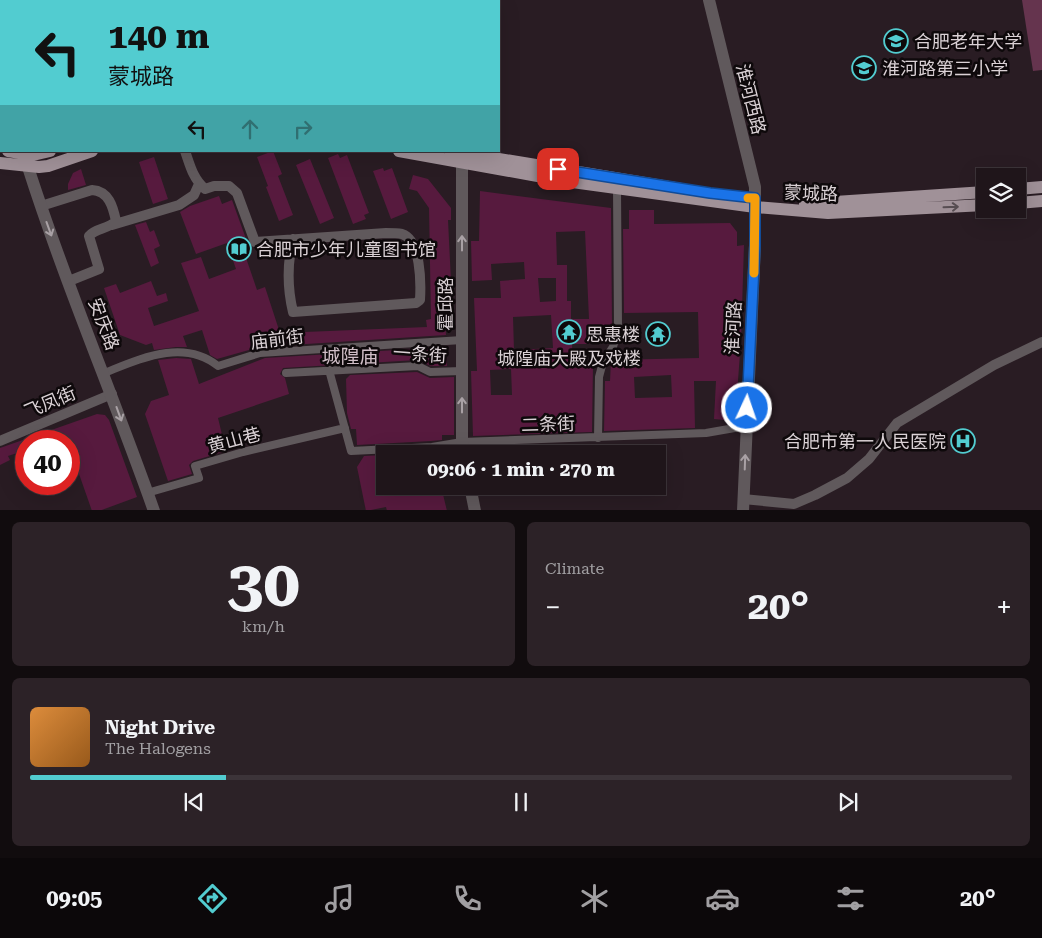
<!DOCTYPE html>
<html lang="en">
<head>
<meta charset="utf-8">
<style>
  :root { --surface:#1f151a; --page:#2c2227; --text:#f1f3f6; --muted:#a19fa2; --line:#3c3439; --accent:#52ccd0 }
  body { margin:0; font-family:"Roboto Serif","Noto Sans SC",serif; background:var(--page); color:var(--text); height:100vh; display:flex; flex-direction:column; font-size:19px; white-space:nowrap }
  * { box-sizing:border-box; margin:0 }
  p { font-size:16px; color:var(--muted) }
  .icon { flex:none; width:28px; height:28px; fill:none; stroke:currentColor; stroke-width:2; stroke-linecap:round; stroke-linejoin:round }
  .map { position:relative; height:510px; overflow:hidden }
  .panel { display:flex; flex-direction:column; gap:12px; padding:12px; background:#110c0e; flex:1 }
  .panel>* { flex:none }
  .banner { position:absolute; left:0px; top:0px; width:500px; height:152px; box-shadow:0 5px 20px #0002,0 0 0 1px var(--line); background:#52ccd0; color:#111; overflow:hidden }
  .controls { position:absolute; left:976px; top:168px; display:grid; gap:10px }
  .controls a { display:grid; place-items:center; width:50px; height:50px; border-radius:0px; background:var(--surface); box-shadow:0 5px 20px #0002,0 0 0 1px var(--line); font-size:25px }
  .speed { position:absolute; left:15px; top:430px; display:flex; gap:10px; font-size:25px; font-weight:700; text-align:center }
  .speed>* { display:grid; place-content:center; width:65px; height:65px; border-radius:50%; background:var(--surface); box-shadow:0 5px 20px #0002,0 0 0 1px var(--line); line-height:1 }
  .speed .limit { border:8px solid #d22; background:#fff; color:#111 }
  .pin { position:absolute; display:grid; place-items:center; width:42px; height:42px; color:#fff; margin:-21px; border-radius:10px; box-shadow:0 2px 8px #0006 }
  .me { position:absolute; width:55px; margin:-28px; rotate:3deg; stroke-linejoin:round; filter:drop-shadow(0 0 4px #0008) }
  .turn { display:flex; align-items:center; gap:18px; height:105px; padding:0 25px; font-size:22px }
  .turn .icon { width:65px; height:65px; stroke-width:2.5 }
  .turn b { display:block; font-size:35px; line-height:42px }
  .lanes { display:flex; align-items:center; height:48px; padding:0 25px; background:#0003; justify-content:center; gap:25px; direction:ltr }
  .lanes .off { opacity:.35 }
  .big { font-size:38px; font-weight:700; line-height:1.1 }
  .panel .tile { flex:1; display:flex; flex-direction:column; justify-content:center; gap:8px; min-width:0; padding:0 18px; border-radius:8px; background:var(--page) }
  .panel .dial { align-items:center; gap:0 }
  .dial b { font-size:65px; line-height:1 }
  .song { display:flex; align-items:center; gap:15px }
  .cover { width:60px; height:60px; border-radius:8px; background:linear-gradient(135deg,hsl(30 70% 55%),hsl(30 70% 35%)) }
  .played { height:5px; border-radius:2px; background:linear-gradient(90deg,var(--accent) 20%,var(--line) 20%) }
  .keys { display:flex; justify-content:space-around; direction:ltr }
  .heat { display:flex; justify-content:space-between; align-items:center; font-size:28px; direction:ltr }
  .panel .tiles { flex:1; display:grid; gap:12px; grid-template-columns:1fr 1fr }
  .tile:last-child { grid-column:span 2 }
  .trip { position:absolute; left:376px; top:445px; width:290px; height:50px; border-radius:0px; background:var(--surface); box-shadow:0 5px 20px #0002,0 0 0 1px var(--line); font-weight:700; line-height:50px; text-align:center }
  .tabs { display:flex; height:80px; justify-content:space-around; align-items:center; background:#0c080a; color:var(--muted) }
  .tabs .icon { width:35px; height:35px }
  .tabs .active { color:var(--accent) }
  .tabs b { font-size:22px; color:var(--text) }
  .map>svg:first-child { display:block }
  .green { fill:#65344e }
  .building { fill:#571a3e; fill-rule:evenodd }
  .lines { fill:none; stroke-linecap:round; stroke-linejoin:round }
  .pedestrian { stroke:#60595c; stroke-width:8 }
  .minor { stroke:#60595c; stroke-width:10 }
  .tertiary { stroke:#60595c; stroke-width:12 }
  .secondary { stroke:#84797e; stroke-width:12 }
  .primary { stroke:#a09198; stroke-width:12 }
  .oneway { stroke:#574d52 }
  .oneway2 { stroke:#a9a1a5 }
  .route-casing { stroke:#114b97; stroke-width:12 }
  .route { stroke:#1a73e8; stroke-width:9 }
  .slow { stroke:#f59e0b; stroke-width:9 }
  .labels { text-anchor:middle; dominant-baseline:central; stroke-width:5; stroke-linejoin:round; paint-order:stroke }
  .poi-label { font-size:18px; fill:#dad1d5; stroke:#0e090b; text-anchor:start }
  .street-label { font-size:18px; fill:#dad1d5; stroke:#0e090b }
  .neighbourhood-label { font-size:19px; fill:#d0bec7; stroke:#0e090b }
</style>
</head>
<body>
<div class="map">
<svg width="1042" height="511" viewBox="0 0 1042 511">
  <rect width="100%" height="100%" fill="#291c23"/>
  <!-- green -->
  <path class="green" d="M1022,0H1042V70L1033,71Z"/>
  <!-- building -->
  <path class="building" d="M273,151L282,174L278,176L293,215L279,221L266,187L268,186L257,157Z
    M338,154L340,158L347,155L369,213L364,215L366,219L353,224L328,158Z
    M154,157L168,199L153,204L139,162Z
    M310,159L334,218L320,224L296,165Z
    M383,168L384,171L392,168L408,212L391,219L373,171Z
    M81,169L86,185L68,190V184L73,173Z
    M413,175L428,179L451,208V220H448L452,302H443L446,335L260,347L217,359L210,355L202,330L183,336L187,347H176L154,350L152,343L146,345L120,335L104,288L116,284L120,293L151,281L157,296L166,293L168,301L148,308L154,326L199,311L181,263L201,257L209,279L236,269L227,243L196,254L180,212L190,206L219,196L222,204L232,200L250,250L244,252L257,290L265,287L280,333L427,327L426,320L431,319L429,208L417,191L409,189Z
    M480,191L611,208L612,325H598V340H596V344H572L573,368L593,366L592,432L473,436L471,371H477L474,298H501L500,281L525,279L524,262L491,264L492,280L472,281L471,241H479ZM585,231L589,319H571V301H567V265H557L556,232ZM538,278H556V301L540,302ZM551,315L553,348L514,350L513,317ZM511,369L512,395H491L490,370Z
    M629,210H654V224L730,223L737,232V246L744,245L741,340L735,421L714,419L716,381H694L695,428L604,431L605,381H610L611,360L699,358L698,312L624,313L623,229H629ZM671,375L672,397L635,398L634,377Z
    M146,222L150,232L154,230L160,246L154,249L159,263L151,267L135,225Z
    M656,321L667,329L669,335L666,342L658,346L650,342L647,335L649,328Z
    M446,347L447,366H431L418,360L283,368L280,374L285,378L289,394L218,418L226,451L193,461L189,465L192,474L168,481L145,414L151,401L169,395L158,360L176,358L191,359L199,384L265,358Z
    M417,372L430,378L454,377V435H442V440L431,441L357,445L356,429H351L347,413L346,379L350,375Z
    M97,414L105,415L109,420L137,497L99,511H92L71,451H69V441H26V450L8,456L10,460L0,465V448Z
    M385,455V486H441L447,511H387L386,507L366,511L357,467L364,456Z"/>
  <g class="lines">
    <!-- pedestrian -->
    <path class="pedestrian" d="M329,370L351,451L432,447L462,442L706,433L746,426
      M104,373C140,359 183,338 218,366L260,353L462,340
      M286,373L418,366L430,372L462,371
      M598,438L599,377L603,362L613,347L618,327L617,188
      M147,493L199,478L195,466L243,452L345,428"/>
    <!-- minor -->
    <path class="minor" d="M185,151C190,165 193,179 205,189L214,186H229L237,193L255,242L386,233C391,233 397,233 402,234C421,240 421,283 420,300L416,303L293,312C287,287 287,264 293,239
      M41,206L92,190C109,191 113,207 116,221C109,229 95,228 89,236L99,269L69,281
      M112,225L179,205L194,195L199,184
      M0,441L112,394
      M743,499L794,504L815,495L847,478L869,459L897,423L994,365L1042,342"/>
    <!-- tertiary -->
    <path class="tertiary" d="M709,0L755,187V245L743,511
      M462,154V442L464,454
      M28,167C65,283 113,395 154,511
      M470,486L475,511"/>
    <!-- secondary -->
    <path class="secondary" d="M0,35L1,39
      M0,92L1,96"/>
    <!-- primary -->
    <path class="primary" d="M8,151L33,155L50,151
      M399,151L565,181L755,207L828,213L985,205
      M451,151L681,189
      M0,163L39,167L48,166L92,151
      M1018,189L1042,187
      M1018,203L1042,201
      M805,204L985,192"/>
  </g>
  <!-- one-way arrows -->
  <defs><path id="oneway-shaft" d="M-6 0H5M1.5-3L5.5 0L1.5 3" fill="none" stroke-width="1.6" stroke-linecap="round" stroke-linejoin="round" transform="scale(1.25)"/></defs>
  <use class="oneway" href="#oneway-shaft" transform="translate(951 207) rotate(-2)"/>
  <g class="oneway2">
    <use href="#oneway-shaft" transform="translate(49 229) rotate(70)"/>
    <use href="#oneway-shaft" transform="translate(462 243) rotate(-90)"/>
    <use href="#oneway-shaft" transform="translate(462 405) rotate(-90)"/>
    <use href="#oneway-shaft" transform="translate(119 414) rotate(70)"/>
    <use href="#oneway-shaft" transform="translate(745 462) rotate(-88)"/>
  </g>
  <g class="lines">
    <!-- route casing -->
    <g class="route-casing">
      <path id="route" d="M558,169L710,193L755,198V245L747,408"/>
    </g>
    <!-- route -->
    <use href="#route" class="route"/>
    <!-- slow -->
    <path class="slow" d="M748,198H755L754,273"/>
  </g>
  <!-- icons -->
  <defs>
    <g id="university-ring" transform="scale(1.25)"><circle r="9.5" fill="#0e090b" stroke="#52ccd0" stroke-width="1.5"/><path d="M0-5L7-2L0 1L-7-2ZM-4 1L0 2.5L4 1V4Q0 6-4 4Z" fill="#52ccd0"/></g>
    <g id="school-ring" transform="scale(1.25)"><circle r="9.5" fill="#0e090b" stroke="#52ccd0" stroke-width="1.5"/><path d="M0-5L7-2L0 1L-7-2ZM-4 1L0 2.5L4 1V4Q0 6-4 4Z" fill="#52ccd0"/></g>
    <g id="library-ring" transform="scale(1.25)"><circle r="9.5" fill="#0e090b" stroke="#52ccd0" stroke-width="1.5"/><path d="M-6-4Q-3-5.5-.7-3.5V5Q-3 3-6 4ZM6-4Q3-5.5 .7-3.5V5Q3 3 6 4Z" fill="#52ccd0"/></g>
    <g id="temple-ring" transform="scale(1.25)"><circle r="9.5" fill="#0e090b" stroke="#52ccd0" stroke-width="1.5"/><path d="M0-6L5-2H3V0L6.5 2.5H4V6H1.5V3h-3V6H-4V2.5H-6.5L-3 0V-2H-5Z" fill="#52ccd0"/></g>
    <g id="hospital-ring" transform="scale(1.25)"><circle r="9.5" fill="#0e090b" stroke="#52ccd0" stroke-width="1.5"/><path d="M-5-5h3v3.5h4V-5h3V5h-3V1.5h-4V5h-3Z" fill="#52ccd0"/></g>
  </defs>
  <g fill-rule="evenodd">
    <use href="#university-ring" x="896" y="41"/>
    <use href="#school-ring" x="864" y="68"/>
    <use href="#library-ring" x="239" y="249"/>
    <use href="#temple-ring" x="569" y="332"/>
    <use href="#temple-ring" x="658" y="334"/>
    <use href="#hospital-ring" x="963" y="441"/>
  </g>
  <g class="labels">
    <!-- poi labels -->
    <g class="poi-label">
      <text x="914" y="41">合肥老年大学</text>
      <text x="882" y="68">淮河路第三小学</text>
      <text x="256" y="249">合肥市少年儿童图书馆</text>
      <text x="640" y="334" text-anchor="end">思惠楼</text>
      <text x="569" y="358" text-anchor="middle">城隍庙大殿及戏楼</text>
      <text x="946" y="441" text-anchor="end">合肥市第一人民医院</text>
    </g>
    <!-- street labels -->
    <g class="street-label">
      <text transform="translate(751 99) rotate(76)">淮河西路</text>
      <text transform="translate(811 193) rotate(2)">蒙城路</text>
      <text transform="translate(445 304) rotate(-90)">霍邱路</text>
      <text transform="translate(104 324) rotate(69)">安庆路</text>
      <text transform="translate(733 328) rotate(-87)">淮河路</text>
      <text transform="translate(277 339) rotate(-7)">庙前街</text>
      <text transform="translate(420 354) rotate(4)">一条街</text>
      <text transform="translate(50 402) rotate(-23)">飞凤街</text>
      <text transform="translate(548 424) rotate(-2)">二条街</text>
      <text transform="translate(234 440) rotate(-15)">黄山巷</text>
    </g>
    <!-- neighbourhood labels -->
    <g class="neighbourhood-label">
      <text x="350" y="356">城隍庙</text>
    </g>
  </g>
</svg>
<div class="controls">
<a><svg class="icon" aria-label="layers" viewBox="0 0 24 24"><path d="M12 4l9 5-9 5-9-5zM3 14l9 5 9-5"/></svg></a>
</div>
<div class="speed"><div class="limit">40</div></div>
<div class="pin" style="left:558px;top:169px;background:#d93025"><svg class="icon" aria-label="arrive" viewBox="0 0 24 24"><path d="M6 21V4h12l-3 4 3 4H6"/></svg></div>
<svg class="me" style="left:747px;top:408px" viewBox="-20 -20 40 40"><circle r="17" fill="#1a73e8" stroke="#fff" stroke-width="3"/><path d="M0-11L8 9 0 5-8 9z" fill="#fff"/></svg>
<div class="trip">09:06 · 1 min · 270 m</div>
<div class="banner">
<div class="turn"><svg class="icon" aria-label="left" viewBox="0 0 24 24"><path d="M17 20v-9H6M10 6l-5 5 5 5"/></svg><div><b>140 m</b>蒙城路</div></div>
<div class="lanes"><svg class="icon" aria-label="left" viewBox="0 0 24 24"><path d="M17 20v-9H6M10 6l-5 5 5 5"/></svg><svg class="icon off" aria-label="ahead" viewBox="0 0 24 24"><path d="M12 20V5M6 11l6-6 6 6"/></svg><svg class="icon off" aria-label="right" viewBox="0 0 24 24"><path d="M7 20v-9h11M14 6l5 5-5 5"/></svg></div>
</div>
</div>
<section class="panel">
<div class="tiles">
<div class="tile dial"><b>30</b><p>km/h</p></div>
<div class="tile"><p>Climate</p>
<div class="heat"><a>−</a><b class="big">20°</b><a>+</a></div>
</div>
<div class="tile">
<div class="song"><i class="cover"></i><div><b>Night Drive</b><p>The Halogens</p></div></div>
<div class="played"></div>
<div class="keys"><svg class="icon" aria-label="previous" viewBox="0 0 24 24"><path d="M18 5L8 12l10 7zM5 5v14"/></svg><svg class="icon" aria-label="pause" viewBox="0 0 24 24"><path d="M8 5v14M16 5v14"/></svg><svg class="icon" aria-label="next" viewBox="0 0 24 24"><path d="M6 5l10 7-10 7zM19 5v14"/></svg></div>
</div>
</div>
</section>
<nav class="tabs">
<b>09:05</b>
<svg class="icon active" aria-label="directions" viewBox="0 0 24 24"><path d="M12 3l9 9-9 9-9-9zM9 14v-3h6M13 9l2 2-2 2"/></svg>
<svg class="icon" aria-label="music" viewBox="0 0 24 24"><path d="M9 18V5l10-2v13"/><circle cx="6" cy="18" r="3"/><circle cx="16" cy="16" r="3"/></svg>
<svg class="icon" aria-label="phone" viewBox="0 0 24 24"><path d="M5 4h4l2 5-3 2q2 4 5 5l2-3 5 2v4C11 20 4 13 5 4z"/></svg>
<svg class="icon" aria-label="climate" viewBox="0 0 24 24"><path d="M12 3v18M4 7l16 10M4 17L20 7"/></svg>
<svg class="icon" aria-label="car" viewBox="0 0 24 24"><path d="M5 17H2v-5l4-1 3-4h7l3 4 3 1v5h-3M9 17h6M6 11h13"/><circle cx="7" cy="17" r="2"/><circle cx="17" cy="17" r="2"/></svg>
<svg class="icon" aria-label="filters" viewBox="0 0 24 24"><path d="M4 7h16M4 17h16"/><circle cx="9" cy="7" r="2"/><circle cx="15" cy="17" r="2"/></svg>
<b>20°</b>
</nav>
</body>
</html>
